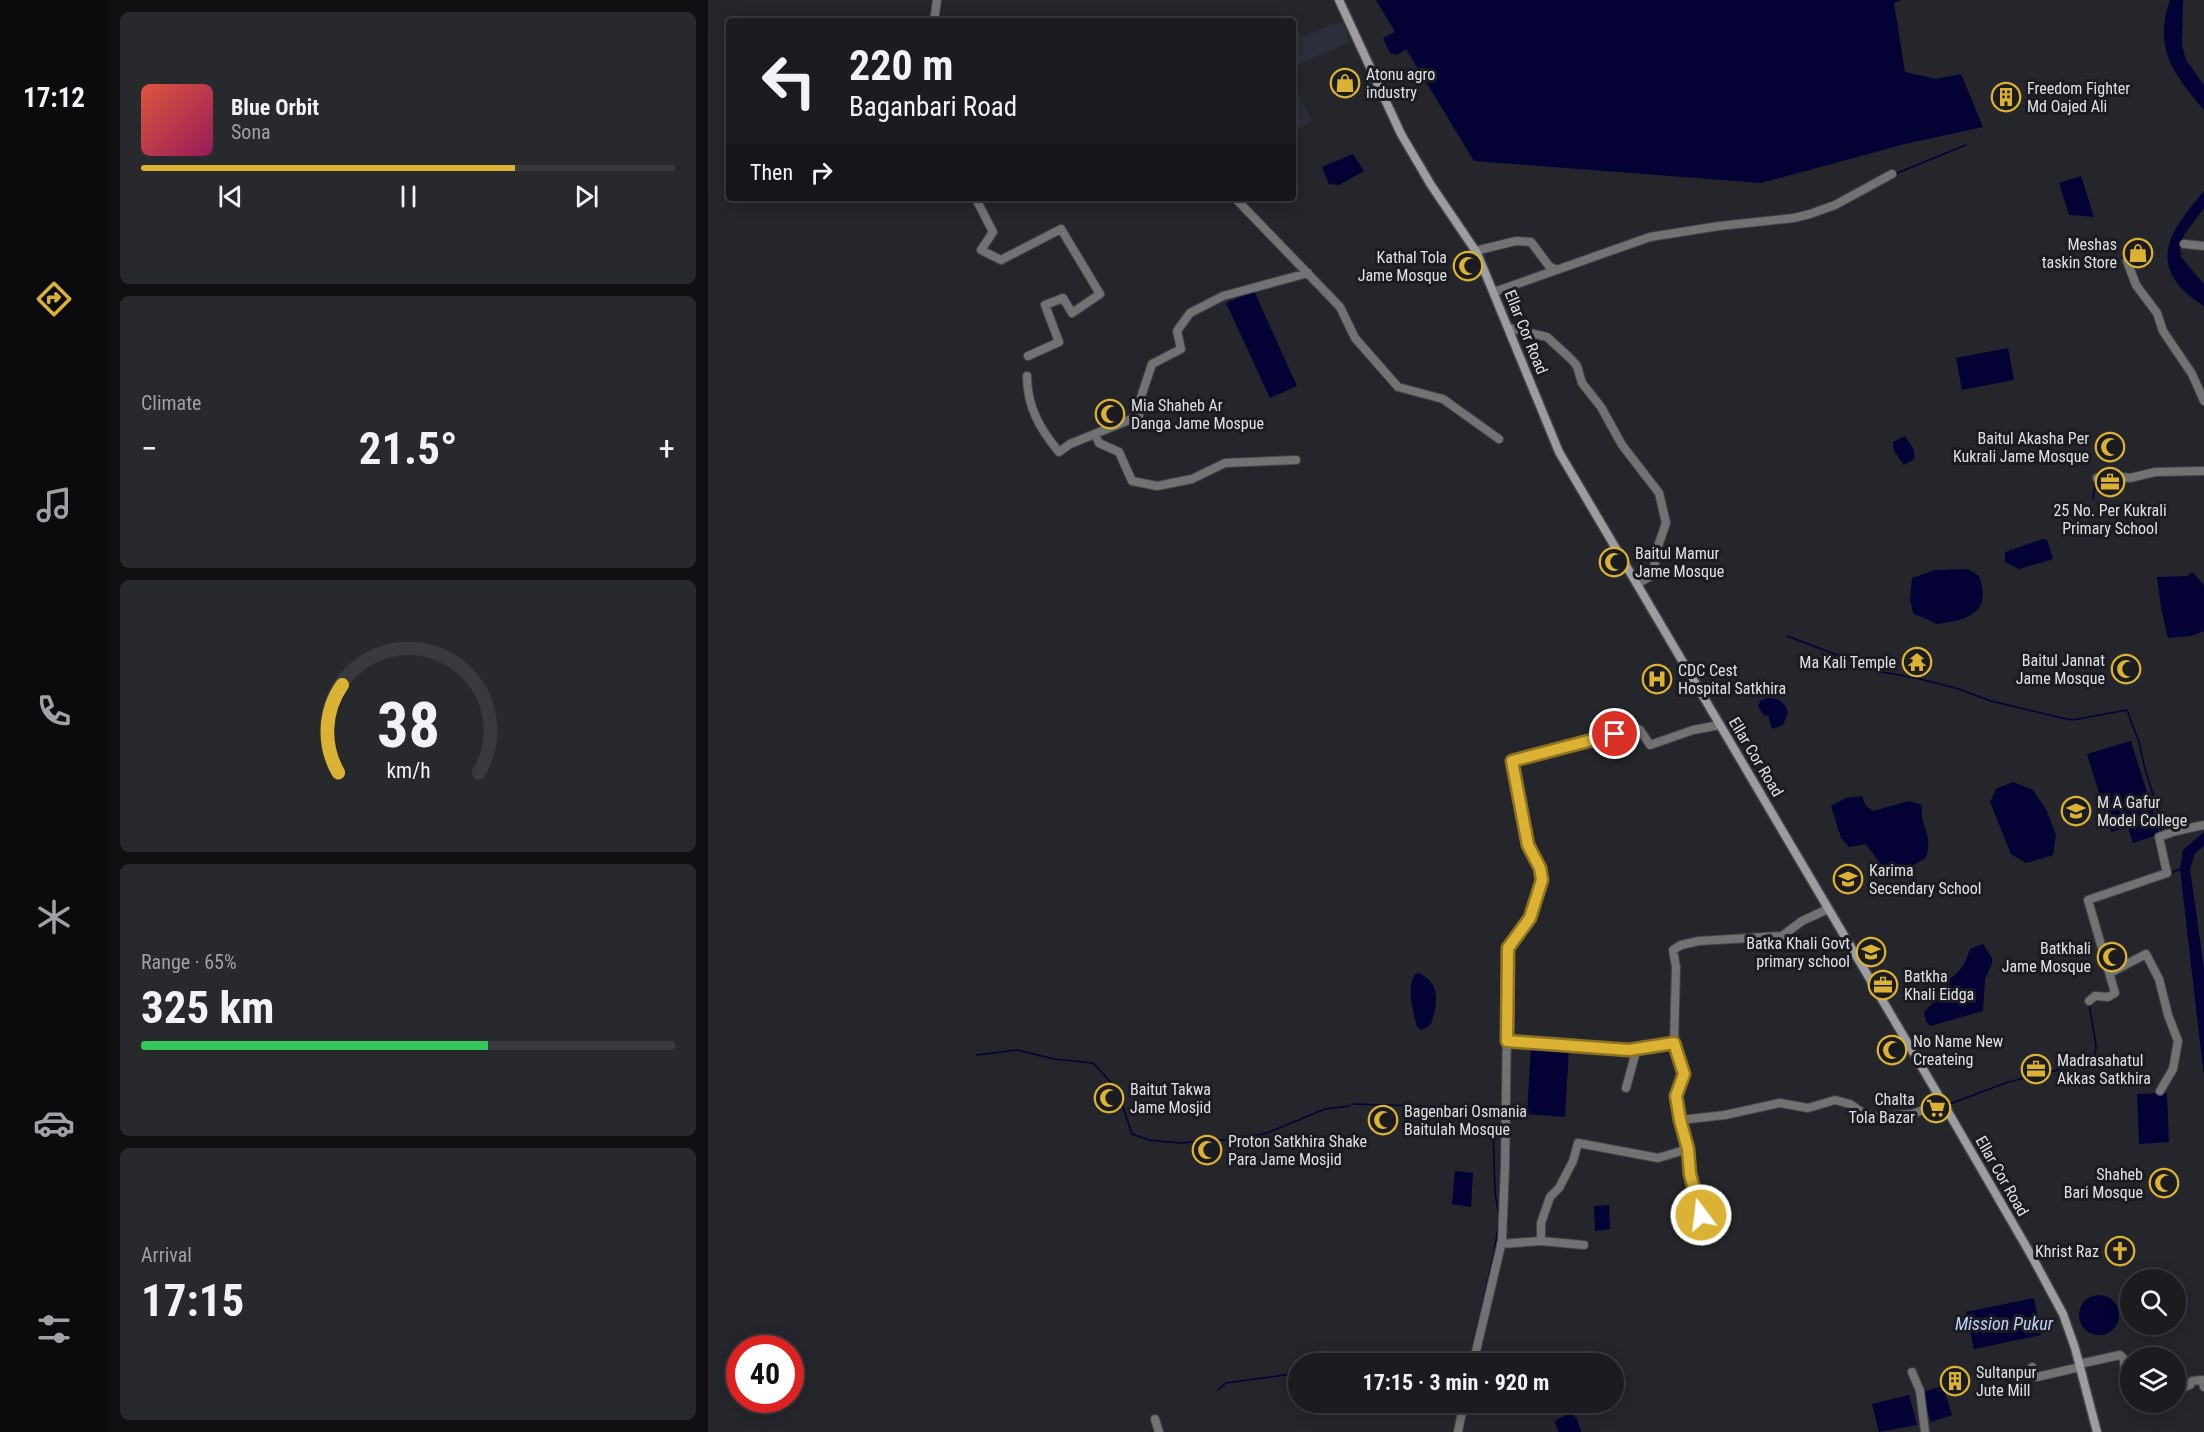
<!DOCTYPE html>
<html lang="en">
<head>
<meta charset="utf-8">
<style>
  :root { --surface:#1b1c20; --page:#28292d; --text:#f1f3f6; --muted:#a0a1a5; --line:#393a3e; --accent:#dbb233 }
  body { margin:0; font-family:"Roboto Condensed",sans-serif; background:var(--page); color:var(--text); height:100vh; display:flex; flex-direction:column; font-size:22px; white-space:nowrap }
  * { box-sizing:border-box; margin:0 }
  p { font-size:20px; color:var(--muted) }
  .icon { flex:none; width:33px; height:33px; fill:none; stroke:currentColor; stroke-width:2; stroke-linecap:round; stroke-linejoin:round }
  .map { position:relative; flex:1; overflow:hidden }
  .panel { display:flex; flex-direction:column; gap:12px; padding:12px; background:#0f0f12; width:600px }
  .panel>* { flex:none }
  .hud { position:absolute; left:18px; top:18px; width:570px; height:183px; border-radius:6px; box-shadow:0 3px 15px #0003,0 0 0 2px var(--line); background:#1b1c20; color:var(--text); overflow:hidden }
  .controls { position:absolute; left:1412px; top:1269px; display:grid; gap:12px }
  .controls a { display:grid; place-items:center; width:66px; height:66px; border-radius:50%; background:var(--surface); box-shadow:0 3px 15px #0003,0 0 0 2px var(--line); font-size:30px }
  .speed { position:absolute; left:18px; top:1335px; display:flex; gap:12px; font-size:30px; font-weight:700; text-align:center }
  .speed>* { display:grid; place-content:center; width:78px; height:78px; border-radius:50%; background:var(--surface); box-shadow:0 3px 15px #0003,0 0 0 2px var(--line); line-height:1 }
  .speed .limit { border:9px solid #d22; background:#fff; color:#111 }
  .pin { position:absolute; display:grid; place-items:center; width:51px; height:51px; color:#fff; margin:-26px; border:3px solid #fff; border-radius:50%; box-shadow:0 2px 6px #0007 }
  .me { position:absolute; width:66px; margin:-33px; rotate:345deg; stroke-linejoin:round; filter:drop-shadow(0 0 4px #0008) }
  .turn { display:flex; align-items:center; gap:21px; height:126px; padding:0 24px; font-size:27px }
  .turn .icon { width:78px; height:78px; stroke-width:2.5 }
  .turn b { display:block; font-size:42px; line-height:51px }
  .then { display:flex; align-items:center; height:57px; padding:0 24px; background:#0003; gap:12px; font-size:22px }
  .big { font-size:45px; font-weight:700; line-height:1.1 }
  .panel .card { flex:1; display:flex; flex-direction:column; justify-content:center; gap:9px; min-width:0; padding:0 21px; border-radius:9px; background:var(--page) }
  .panel .dial { align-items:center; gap:0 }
  .dial svg { height:156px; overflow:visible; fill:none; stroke:var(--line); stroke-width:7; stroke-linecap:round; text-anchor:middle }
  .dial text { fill:var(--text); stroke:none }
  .song { display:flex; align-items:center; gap:18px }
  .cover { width:72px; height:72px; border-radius:9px; background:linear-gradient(135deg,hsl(10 70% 55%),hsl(330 70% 35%)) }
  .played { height:6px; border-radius:3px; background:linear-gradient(90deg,var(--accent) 70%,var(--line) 70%) }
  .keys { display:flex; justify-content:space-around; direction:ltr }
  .heat { display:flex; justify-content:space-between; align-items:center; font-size:33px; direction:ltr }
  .charge { height:9px; border-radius:4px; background:linear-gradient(90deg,#34c759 65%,var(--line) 0) }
  .trip { position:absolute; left:580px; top:1353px; width:336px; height:60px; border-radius:30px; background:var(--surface); box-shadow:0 3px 15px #0003,0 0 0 2px var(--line); font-weight:700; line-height:60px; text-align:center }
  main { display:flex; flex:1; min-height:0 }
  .menu { display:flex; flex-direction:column; width:108px; justify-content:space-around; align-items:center; background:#0b0b0d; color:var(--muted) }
  .menu .icon { width:42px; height:42px }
  .menu .selected { color:var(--accent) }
  .menu b { font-size:27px; color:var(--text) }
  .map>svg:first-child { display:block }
  .built { fill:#2c2f39 }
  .water { fill:#040135 }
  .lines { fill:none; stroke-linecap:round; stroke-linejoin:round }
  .stream { stroke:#040135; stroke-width:1.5 }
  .tertiary-casing { stroke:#424449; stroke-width:10 }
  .secondary-casing { stroke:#424449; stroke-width:11 }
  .tertiary { stroke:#717274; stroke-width:8 }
  .secondary { stroke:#9b9da1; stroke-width:8 }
  .route-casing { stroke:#8e7421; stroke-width:15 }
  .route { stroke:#dbb233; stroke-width:10 }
  .labels { text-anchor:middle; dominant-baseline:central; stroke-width:6; stroke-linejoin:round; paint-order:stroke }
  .poi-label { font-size:16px; fill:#dfe0e4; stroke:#1b1c21; text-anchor:start }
  .street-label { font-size:16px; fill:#dfe0e4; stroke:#1b1c21 }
  .water-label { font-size:18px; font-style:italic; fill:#c0cff9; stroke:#1b1c21 }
</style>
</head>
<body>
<main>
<nav class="menu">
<b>17:12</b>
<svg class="icon selected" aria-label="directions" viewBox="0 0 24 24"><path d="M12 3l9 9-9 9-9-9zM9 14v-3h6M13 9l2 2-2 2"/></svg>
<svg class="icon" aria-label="music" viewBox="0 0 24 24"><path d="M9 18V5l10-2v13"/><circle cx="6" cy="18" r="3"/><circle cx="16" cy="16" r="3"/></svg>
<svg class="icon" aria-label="phone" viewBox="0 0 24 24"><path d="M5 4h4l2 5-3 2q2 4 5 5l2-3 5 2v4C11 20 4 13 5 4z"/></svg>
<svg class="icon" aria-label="climate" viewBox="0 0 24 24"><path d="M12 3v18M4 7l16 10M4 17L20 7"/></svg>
<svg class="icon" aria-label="car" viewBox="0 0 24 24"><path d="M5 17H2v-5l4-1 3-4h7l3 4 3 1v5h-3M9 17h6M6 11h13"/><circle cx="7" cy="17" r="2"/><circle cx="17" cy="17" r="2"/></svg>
<svg class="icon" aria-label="filters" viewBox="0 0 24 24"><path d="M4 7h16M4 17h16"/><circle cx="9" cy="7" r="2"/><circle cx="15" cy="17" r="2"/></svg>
</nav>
<section class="panel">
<div class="card">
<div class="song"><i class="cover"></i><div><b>Blue Orbit</b><p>Sona</p></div></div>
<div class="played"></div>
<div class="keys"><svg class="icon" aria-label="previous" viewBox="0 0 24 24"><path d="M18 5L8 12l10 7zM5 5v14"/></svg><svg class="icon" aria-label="pause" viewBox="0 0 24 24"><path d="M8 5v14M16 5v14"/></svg><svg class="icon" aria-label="next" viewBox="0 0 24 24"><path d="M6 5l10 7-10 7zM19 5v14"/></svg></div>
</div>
<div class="card"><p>Climate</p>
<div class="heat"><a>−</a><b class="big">21.5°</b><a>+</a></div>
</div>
<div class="card dial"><svg viewBox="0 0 100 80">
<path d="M14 69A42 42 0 1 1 86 69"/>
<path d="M14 69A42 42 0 0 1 16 24" stroke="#dbb233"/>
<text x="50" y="56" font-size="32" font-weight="700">38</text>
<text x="50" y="72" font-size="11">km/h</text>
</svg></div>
<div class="card"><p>Range · 65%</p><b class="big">325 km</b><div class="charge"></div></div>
<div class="card"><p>Arrival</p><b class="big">17:15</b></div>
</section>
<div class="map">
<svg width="1496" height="1432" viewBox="0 0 1496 1432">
  <rect width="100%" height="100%" fill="#24262b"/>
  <!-- built -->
  <path class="built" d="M635,22L642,42L585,67V30L588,29L594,37L628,23Z
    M585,83L604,121L585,133Z"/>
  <!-- water -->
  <path class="water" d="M668,0H1193L1186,3L1197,72L1228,79L1253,74L1275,127L1197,144L1053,183L766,161L698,49L689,55L682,53L675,38L687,32Z
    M1462,0H1475L1474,45L1478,60L1496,85V110C1466,74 1445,49 1462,0Z
    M645,154L656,171L631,185L621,184L614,167Z
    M1373,176L1386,217L1361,215L1351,183Z
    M1496,191V208L1476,235L1472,247L1473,257L1496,284V307C1490,301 1483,298 1477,292C1439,255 1471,222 1496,191Z
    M546,291L589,386L562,398L518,303Z
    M1300,348L1306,380L1254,390L1248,358Z
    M1197,436L1205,448L1207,457L1205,460L1196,465L1186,451L1185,442Z
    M1335,539L1339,540L1345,559L1311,569L1297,562V552Z
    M1260,569L1271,576C1285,614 1258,620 1228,624C1220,618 1212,618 1205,613L1202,599L1204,578L1227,570Z
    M1485,572L1496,586V631L1483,636L1460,638L1453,608L1449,577L1479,576Z
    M1059,698C1070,697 1077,702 1080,713L1075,725L1064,729L1060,715L1057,716L1050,707L1052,701Z
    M1423,741L1452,834L1425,843L1420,827L1403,832L1379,754Z
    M1305,782L1325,790L1339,811L1348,835L1345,855L1318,863L1303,854L1282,802L1288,789Z
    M1154,796L1158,806L1165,811L1201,801L1214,805C1211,827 1226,833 1218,858L1196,870L1186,873L1173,865L1158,844L1141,847L1133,838L1123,806L1138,798Z
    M1496,832V846L1487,853L1482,869L1496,969V1077L1472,869L1475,850Z
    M1275,944L1284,958V964L1277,979L1275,1011L1222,1026L1218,1021L1216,1012L1231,997L1229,990C1247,972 1253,977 1262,949Z
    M711,973C734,984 729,1005 723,1024L714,1030L709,1027C705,1010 698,990 707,974Z
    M823,1044L861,1047L857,1117L819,1114Z
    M1459,1093L1461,1142L1431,1144L1429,1094Z
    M747,1171L765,1173L763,1207L744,1204Z
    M901,1205L902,1229L887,1231L886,1206Z
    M1371 1315a20 20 0 1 1 40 0a20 20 0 1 1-40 0Z
    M1326,1298L1333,1335L1266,1349L1258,1312Z
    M1235,1386L1244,1415L1223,1422L1214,1392Z
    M1201,1395L1209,1425L1171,1432L1164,1404Z
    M863,1413L869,1419L873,1432H851L847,1423L848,1420Z"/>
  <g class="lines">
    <!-- stream -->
    <path class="stream" d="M1187,174L1258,145
      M1385,498L1388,482
      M1079,636L1174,672L1208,678L1251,689L1283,701L1354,718L1364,720L1419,710L1431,742L1437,769L1454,822L1453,833
      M1461,867L1463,873L1472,869
      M269,1055L309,1050L346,1059L385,1063L409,1089L424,1134L441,1140L472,1143L531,1139L559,1133L617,1109L642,1106
      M644,1104L795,1108
      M1220,1104L1228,1097
      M1239,1105L1300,1082L1379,1063L1387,1058L1388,1045L1381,1004
      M785,1123L787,1193L791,1215
      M761,1364L786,1253L791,1220
      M510,1390L518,1383L577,1375L591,1377"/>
    <!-- tertiary casing -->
    <g class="tertiary-casing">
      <path id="tertiary" d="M226,21L229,0
        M272,198L269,201L285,232L273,250L293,260L353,229L392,294L364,313L355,298L337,305L351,342L320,356
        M527,198L632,307L647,338L690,387L735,399L791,439
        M1476,244L1496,246
        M771,250L808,241L823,242L841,266L848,270
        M1419,261L1428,285L1449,313L1455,331L1484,374L1496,401
        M786,292L942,237L1011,226L1086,218L1102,214L1127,205L1184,174
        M801,328L839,337L863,359L869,366L874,383L893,407L914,445L951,493L958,523L948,552L946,571L943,576L929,584
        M319,376C319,407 332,429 351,452L362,444L431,416L432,400L444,364L473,349L469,331L482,313L515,296L600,273
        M387,434L391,443L411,452L424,481L449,486L484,479L517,463L588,460
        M1389,478L1398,475L1422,478L1447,472L1496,471
        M1402,973L1438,954L1451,979L1460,1015L1470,1041L1465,1069L1452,1091
        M1381,1001L1387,996L1400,997L1407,993L1380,900L1459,873L1451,837L1468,831L1496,825
        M799,1041L921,1050L966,1043L977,1074L968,1096L972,1120
        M966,1043L968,967L965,950L973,945L991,941L1074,936L1094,921L1120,909
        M918,1088L929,1048
        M993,1215L982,1174L980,1149L972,1120L1017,1115L1072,1103L1100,1108L1127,1100L1142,1104L1155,1113L1167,1117L1204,1114L1235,1103
        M793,1244L833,1241
        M876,1245L833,1241V1223L842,1197L851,1188L865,1161L870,1143L950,1158L980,1149
        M765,1364L794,1241L797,1167L800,948L822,918L834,880L832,868L820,845L804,761L867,746L927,728L932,730L942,745L985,730L1012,725
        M1371,1364L1412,1355L1416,1359L1417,1382L1422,1389
        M1324,1367L1329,1377L1372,1367
        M1204,1372L1212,1391L1217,1432
        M1467,1390L1482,1385L1484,1381L1494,1380L1496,1387
        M447,1419L451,1432
        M750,1432L756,1402"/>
    </g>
    <!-- secondary casing -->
    <g class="secondary-casing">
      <path id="secondary" d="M631,0L693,134L723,185L769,253L851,452L1235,1103L1322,1253L1355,1314L1367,1348L1389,1432"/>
    </g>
    <!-- tertiary -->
    <use href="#tertiary" class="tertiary"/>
    <!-- secondary -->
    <use href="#secondary" class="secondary"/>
  </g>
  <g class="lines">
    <!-- route casing -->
    <g class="route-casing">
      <path id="route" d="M907,734L804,761L820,845L832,868L834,880L822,918L800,948L799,1041L921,1050L966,1043L976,1074L968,1096L972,1120L980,1149L982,1174L993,1215"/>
    </g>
    <!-- route -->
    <use href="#route" class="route"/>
  </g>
  <!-- icons -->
  <defs>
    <g id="shop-ring" transform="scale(1.5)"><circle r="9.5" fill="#1b1c21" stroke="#dbb233" stroke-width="1.5"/><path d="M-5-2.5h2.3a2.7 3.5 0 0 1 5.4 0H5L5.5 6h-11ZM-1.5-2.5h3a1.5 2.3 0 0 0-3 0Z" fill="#dbb233"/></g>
    <g id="building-ring" transform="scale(1.5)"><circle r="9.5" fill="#1b1c21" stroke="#dbb233" stroke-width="1.5"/><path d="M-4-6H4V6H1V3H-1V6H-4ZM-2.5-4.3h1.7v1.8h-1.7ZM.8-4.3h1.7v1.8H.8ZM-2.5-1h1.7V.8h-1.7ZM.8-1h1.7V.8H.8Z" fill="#dbb233"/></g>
    <g id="mosque-ring" transform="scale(1.5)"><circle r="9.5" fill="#1b1c21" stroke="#dbb233" stroke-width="1.5"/><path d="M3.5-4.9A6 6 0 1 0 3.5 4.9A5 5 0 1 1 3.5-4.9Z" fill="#dbb233"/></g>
    <g id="office-ring" transform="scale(1.5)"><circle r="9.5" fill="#1b1c21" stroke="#dbb233" stroke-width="1.5"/><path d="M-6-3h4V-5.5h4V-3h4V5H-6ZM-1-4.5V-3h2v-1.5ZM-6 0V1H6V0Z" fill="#dbb233"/></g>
    <g id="temple-ring" transform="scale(1.5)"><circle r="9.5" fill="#1b1c21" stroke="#dbb233" stroke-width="1.5"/><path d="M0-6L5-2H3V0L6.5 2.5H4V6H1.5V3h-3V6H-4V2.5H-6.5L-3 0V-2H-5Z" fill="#dbb233"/></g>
    <g id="hospital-ring" transform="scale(1.5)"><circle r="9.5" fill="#1b1c21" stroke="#dbb233" stroke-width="1.5"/><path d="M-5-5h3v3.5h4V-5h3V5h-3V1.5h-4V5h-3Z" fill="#dbb233"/></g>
    <g id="university-ring" transform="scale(1.5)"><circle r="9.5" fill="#1b1c21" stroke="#dbb233" stroke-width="1.5"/><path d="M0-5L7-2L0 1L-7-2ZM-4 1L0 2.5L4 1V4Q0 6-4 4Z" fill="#dbb233"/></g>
    <g id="school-ring" transform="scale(1.5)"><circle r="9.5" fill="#1b1c21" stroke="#dbb233" stroke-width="1.5"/><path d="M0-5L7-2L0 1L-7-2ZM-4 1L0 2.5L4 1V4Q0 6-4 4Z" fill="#dbb233"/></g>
    <g id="supermarket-ring" transform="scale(1.5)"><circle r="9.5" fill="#1b1c21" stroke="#dbb233" stroke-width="1.5"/><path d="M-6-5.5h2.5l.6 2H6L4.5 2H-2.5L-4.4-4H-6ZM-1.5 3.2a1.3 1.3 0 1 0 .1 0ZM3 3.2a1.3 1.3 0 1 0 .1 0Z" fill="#dbb233"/></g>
    <g id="church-ring" transform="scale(1.5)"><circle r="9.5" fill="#1b1c21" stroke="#dbb233" stroke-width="1.5"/><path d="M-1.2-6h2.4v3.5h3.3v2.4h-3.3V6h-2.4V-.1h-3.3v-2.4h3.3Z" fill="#dbb233"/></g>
  </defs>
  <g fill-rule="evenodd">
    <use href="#shop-ring" x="637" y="83"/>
    <use href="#building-ring" x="1298" y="97"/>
    <use href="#shop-ring" x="1430" y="253"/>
    <use href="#mosque-ring" x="760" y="266"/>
    <use href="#mosque-ring" x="402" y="414"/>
    <use href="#mosque-ring" x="1402" y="447"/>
    <use href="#office-ring" x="1402" y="482"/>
    <use href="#mosque-ring" x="906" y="562"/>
    <use href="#temple-ring" x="1209" y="662"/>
    <use href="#mosque-ring" x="1418" y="669"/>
    <use href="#hospital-ring" x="949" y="679"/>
    <use href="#university-ring" x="1368" y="811"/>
    <use href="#school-ring" x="1140" y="879"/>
    <use href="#school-ring" x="1163" y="952"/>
    <use href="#mosque-ring" x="1404" y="957"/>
    <use href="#office-ring" x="1175" y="985"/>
    <use href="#mosque-ring" x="1184" y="1050"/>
    <use href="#office-ring" x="1328" y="1069"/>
    <use href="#mosque-ring" x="401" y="1098"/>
    <use href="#supermarket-ring" x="1228" y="1108"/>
    <use href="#mosque-ring" x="675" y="1120"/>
    <use href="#mosque-ring" x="499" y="1150"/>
    <use href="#mosque-ring" x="1456" y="1183"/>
    <use href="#church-ring" x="1412" y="1251"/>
    <use href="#building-ring" x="1247" y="1381"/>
  </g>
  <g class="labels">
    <!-- poi labels -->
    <g class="poi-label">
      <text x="658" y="74">Atonu agro<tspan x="658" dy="18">industry</tspan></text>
      <text x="1319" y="88">Freedom Fighter<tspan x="1319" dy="18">Md Oajed Ali</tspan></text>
      <text x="1409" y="244" text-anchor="end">Meshas<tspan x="1409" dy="18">taskin Store</tspan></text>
      <text x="739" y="257" text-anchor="end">Kathal Tola<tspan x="739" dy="18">Jame Mosque</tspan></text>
      <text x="423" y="405">Mia Shaheb Ar<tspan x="423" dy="18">Danga Jame Mospue</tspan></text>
      <text x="1381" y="438" text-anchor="end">Baitul Akasha Per<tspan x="1381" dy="18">Kukrali Jame Mosque</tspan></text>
      <text x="1402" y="510" text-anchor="middle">25 No. Per Kukrali<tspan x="1402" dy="18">Primary School</tspan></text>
      <text x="927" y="553">Baitul Mamur<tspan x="927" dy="18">Jame Mosque</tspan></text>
      <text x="1397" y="660" text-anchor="end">Baitul Jannat<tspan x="1397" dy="18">Jame Mosque</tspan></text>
      <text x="1188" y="662" text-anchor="end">Ma Kali Temple</text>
      <text x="970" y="670">CDC Cest<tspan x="970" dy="18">Hospital Satkhira</tspan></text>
      <text x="1389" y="802">M A Gafur<tspan x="1389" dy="18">Model College</tspan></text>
      <text x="1161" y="870">Karima<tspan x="1161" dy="18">Secendary School</tspan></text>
      <text x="1142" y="943" text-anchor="end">Batka Khali Govt<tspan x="1142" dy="18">primary school</tspan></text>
      <text x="1383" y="948" text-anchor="end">Batkhali<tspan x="1383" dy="18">Jame Mosque</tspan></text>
      <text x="1196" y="976">Batkha<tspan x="1196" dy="18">Khali Eidga</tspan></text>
      <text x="1205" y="1041">No Name New<tspan x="1205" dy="18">Createing</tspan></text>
      <text x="1349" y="1060">Madrasahatul<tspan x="1349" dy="18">Akkas Satkhira</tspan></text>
      <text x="422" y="1089">Baitut Takwa<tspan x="422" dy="18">Jame Mosjid</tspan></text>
      <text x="1207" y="1099" text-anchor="end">Chalta<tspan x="1207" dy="18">Tola Bazar</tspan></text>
      <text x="696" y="1111">Bagenbari Osmania<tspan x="696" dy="18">Baitulah Mosque</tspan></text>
      <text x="520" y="1141">Proton Satkhira Shake<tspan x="520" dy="18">Para Jame Mosjid</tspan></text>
      <text x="1435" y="1174" text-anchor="end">Shaheb<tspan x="1435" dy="18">Bari Mosque</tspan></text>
      <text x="1391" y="1251" text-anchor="end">Khrist Raz</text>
      <text x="1268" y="1372">Sultanpur<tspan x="1268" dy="18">Jute Mill</tspan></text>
    </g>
    <!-- street labels -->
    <g class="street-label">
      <text transform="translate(818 332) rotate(68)">Ellar Cor Road</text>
      <text transform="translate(1048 757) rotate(59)">Ellar Cor Road</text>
      <text transform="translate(1294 1176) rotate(60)">Ellar Cor Road</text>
    </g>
    <!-- water labels -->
    <g class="water-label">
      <text x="1296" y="1323">Mission Pukur</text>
    </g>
  </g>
</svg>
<div class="controls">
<a><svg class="icon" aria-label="search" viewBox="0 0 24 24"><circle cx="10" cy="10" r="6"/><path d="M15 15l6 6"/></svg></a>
<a><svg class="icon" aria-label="layers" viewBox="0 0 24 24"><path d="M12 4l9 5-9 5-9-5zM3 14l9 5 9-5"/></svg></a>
</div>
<div class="speed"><div class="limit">40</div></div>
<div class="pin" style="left:907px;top:734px;background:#d93025"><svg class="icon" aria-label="arrive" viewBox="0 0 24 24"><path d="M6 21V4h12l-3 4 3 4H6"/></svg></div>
<svg class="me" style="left:993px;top:1215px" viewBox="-20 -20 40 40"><circle r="17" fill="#dbb233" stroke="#fff" stroke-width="3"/><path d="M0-11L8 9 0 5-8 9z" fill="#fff"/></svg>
<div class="trip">17:15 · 3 min · 920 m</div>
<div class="hud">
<div class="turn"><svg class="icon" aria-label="left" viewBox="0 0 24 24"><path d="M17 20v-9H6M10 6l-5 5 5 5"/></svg><div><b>220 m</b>Baganbari Road</div></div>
<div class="then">Then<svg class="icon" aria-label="right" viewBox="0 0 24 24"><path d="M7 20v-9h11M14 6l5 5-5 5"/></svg></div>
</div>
</div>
</main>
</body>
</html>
